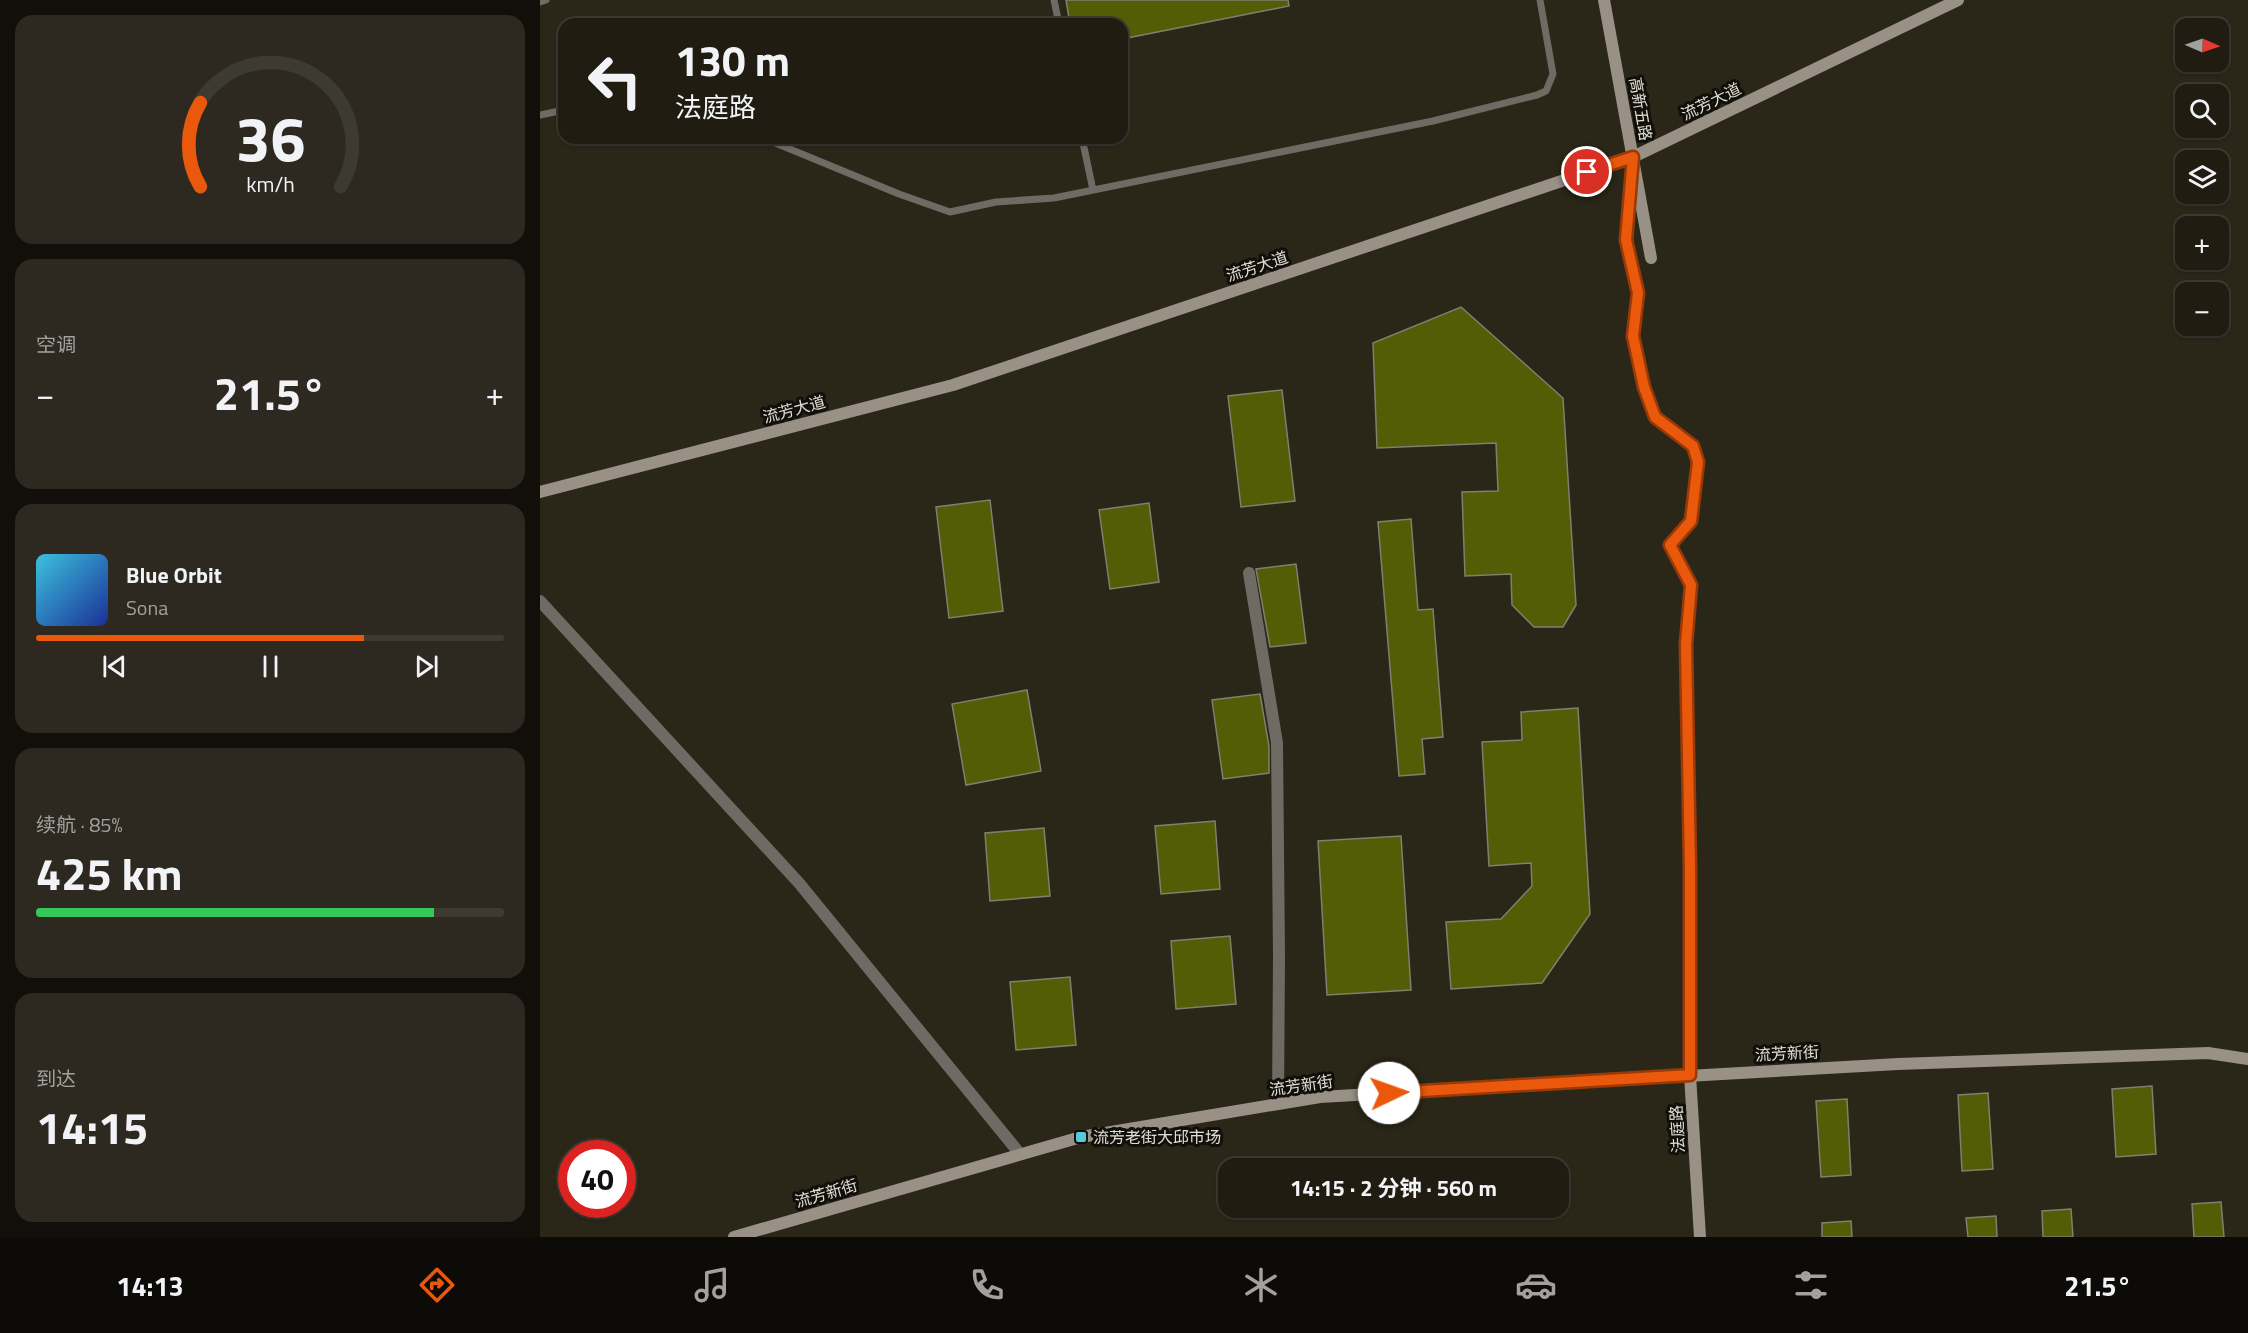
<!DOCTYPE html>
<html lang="zh">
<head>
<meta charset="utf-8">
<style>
  :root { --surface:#201c12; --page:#2d2920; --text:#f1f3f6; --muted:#a2a19f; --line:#3d3a32; --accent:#ea580c }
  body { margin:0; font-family:"Titillium Web","Noto Sans SC",sans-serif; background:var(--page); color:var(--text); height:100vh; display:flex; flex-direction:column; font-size:22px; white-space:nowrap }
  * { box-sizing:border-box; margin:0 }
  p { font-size:20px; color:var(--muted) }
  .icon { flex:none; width:33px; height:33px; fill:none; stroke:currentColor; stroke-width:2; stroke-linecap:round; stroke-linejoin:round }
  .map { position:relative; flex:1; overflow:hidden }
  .panel { display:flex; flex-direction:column; gap:15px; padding:15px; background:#120f0a; width:540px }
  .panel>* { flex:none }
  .top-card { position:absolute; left:18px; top:18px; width:570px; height:126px; border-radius:18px; box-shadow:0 2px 4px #0004,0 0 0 2px var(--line); background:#201c12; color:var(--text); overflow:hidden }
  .needle { width:39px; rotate:92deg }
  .fabs { position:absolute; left:1635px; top:18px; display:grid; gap:12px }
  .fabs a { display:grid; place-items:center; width:54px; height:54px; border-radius:12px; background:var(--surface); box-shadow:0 2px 4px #0004,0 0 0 2px var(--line); font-size:30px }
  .speed { position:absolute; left:18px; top:1140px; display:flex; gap:12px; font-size:30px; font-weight:700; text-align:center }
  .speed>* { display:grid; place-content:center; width:78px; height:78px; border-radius:50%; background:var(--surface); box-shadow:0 2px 4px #0004,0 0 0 2px var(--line); line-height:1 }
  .speed .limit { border:9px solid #d22; background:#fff; color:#111 }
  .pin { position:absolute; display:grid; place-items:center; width:51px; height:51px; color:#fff; margin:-26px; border:3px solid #fff; border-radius:50%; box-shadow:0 2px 6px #0007 }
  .me { position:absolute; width:66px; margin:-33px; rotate:87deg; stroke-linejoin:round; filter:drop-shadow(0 0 4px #0008) }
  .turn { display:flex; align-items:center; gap:21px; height:126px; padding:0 18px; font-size:27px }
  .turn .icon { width:78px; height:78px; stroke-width:2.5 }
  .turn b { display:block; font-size:42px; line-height:51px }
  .big { font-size:45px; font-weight:700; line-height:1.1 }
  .panel .widget { flex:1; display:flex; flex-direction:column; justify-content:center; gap:9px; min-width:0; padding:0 21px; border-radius:18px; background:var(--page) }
  .panel .dial { align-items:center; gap:0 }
  .dial svg { height:156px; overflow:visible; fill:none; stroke:var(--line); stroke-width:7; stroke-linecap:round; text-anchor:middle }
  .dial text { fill:var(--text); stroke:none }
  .song { display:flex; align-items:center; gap:18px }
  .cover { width:72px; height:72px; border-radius:9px; background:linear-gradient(135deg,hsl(190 70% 55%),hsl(230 70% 35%)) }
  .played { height:6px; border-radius:3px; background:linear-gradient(90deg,var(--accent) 70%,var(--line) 70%) }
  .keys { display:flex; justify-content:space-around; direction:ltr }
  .heat { display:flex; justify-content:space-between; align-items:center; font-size:33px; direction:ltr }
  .charge { height:9px; border-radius:4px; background:linear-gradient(90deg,#34c759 85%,var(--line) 0) }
  .trip { position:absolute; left:678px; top:1158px; width:351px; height:60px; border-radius:18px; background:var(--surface); box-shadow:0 2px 4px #0004,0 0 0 2px var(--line); font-weight:700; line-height:60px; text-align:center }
  .tabs { display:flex; height:96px; justify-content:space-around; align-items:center; background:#0d0b07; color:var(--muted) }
  .tabs .icon { width:42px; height:42px }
  .tabs .current { color:var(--accent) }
  .tabs b { font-size:27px; color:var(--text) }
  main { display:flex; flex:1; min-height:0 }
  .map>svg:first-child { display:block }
  .building { fill:#525d05; stroke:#7d8170; stroke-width:1.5 }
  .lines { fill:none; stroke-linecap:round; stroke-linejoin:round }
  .lane { stroke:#6f6a64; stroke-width:7 }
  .street { stroke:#6f6a64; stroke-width:12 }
  .secondary { stroke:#999086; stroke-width:12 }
  .route-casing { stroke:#983908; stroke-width:15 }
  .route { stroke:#ea580c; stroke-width:10 }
  .poi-dot { fill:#53cbda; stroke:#110f09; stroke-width:2 }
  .labels { text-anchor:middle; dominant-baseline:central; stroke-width:6; stroke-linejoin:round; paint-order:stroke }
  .street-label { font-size:16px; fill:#e0ded4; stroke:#110f09 }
  .poi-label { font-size:16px; fill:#e0ded4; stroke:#110f09; text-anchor:start }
</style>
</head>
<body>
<main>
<section class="panel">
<div class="widget dial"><svg viewBox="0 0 100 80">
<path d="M14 69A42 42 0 1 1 86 69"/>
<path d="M14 69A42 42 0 0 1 14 26" stroke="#ea580c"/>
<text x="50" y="56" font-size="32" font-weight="700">36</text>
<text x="50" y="72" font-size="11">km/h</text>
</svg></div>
<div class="widget"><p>空调</p>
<div class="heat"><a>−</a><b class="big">21.5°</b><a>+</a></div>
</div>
<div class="widget">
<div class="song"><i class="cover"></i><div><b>Blue Orbit</b><p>Sona</p></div></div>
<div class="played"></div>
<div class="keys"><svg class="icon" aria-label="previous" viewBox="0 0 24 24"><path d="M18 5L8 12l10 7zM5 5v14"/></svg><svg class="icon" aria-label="pause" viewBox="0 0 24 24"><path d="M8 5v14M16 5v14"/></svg><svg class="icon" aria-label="next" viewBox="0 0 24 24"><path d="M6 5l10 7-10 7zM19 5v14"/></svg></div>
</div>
<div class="widget"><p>续航 · 85%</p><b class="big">425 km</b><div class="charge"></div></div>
<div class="widget"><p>到达</p><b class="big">14:15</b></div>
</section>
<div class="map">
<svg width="1708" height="1237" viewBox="0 0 1708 1237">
  <rect width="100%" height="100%" fill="#2a2618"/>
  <!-- building -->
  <path class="building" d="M526,0H748L749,6L582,39V24H530Z
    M921,307L1023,398L1036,605L1023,627H994L972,605L971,574L925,576L922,492L958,491L956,443L837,448L833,343Z
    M742,390L755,501L701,507L688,396Z
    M450,500L463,611L409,618L396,507Z
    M609,503L619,582L570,589L559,510Z
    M871,519L878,610L893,609L903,737L882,739L885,774L859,776L838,522Z
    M756,564L766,643L730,647L716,569Z
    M487,690L501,771L426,785L412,704Z
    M720,694L729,746V773L683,779L672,700Z
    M1038,708L1050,914L1002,983L911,989L906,922L961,919L992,886L991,863L949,866L942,742L982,740L981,712Z
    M675,821L680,889L621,894L615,826Z
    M504,828L510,896L450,901L445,833Z
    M861,836L871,990L787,995L778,841Z
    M690,936L696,1004L636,1009L631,941Z
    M530,977L536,1045L476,1050L470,982Z
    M1612,1086L1616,1154L1576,1157L1572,1089Z
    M1448,1093L1453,1169L1422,1171L1418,1095Z
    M1307,1099L1311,1175L1281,1177L1276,1101Z
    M1681,1202L1684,1237H1654L1652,1204Z
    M1531,1209L1533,1237H1503L1502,1211Z
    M1456,1216L1457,1237H1428L1426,1218Z
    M1311,1221L1312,1237H1282V1223Z"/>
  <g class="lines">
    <!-- lane -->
    <path class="lane" d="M514,0L519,24
      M0,2L6,0
      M0,115L24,110
      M223,138L359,194L410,212L456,202L514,198L893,121L997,95L1006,91L1013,74L1000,0
      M542,138L553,190"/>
    <!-- street -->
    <path class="street" d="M1092,164L1086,240L1098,293L1093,335L1104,387L1115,417L1153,446L1158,462L1151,521L1130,545L1151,585L1146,644
      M709,573L737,743L739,956L738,1104
      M0,601L259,883L480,1154"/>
    <!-- secondary -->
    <path class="secondary" d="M1064,0L1111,258
      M0,492L413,385L1093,157L1418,0
      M1146,644L1150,867V1075L1160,1237
      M194,1237L541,1137L780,1097L1358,1064L1668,1053L1708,1059"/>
  </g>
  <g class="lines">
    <!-- route casing -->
    <g class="route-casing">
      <path id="route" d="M849,1093L1150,1075V867L1146,644L1151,585L1130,545L1151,521L1158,462L1153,446L1115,417L1104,387L1093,336L1098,293L1086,240L1093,157L1047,172"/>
    </g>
    <!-- route -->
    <use href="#route" class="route"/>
  </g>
  <!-- markers -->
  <rect class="poi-dot" x="535" y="1131" width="12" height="12" rx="3"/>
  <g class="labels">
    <!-- street labels -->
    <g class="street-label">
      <text transform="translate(1171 101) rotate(-26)">流芳大道</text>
      <text transform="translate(1101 109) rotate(80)">高新五路</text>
      <text transform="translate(717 266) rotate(-18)">流芳大道</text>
      <text transform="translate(254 409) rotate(-15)">流芳大道</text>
      <text transform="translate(1247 1053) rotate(-3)">流芳新街</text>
      <text transform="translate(761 1085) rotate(-8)">流芳新街</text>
      <text transform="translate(1137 1129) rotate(-93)">法庭路</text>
      <text transform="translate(286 1193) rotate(-16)">流芳新街</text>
    </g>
    <!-- poi labels -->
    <g class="poi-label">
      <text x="553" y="1137">流芳老街大邱市场</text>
    </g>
  </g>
</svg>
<div class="fabs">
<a><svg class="needle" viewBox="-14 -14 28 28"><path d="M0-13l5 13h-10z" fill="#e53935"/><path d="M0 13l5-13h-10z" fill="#a2a19f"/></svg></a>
<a><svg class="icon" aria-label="search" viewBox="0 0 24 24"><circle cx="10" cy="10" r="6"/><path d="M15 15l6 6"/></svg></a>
<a><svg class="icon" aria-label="layers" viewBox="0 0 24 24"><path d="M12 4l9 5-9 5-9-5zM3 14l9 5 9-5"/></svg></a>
<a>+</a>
<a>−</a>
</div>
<div class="speed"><div class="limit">40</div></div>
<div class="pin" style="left:1047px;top:172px;background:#d93025"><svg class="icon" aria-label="arrive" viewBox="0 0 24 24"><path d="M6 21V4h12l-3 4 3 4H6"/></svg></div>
<svg class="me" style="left:849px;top:1093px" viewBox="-20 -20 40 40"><circle r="19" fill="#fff"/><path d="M0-13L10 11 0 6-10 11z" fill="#ea580c"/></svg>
<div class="trip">14:15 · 2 分钟 · 560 m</div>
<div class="top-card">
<div class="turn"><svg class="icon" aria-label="left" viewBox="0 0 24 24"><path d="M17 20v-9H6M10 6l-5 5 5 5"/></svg><div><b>130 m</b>法庭路</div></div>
</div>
</div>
</main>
<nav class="tabs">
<b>14:13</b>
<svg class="icon current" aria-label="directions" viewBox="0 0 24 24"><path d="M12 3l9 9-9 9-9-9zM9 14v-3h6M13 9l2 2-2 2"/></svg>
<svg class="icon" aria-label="music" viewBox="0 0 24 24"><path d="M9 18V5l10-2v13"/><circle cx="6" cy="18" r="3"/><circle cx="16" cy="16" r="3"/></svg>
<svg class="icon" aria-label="phone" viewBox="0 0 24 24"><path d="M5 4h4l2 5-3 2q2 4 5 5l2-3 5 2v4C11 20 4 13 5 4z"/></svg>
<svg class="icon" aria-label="climate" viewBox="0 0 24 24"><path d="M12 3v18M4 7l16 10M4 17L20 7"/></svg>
<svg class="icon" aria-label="car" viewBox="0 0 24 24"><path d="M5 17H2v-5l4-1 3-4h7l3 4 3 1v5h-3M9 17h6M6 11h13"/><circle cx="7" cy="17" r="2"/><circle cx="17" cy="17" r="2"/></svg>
<svg class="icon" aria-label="filters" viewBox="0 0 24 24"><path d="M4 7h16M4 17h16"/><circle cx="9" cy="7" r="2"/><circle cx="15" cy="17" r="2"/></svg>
<b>21.5°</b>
</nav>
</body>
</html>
